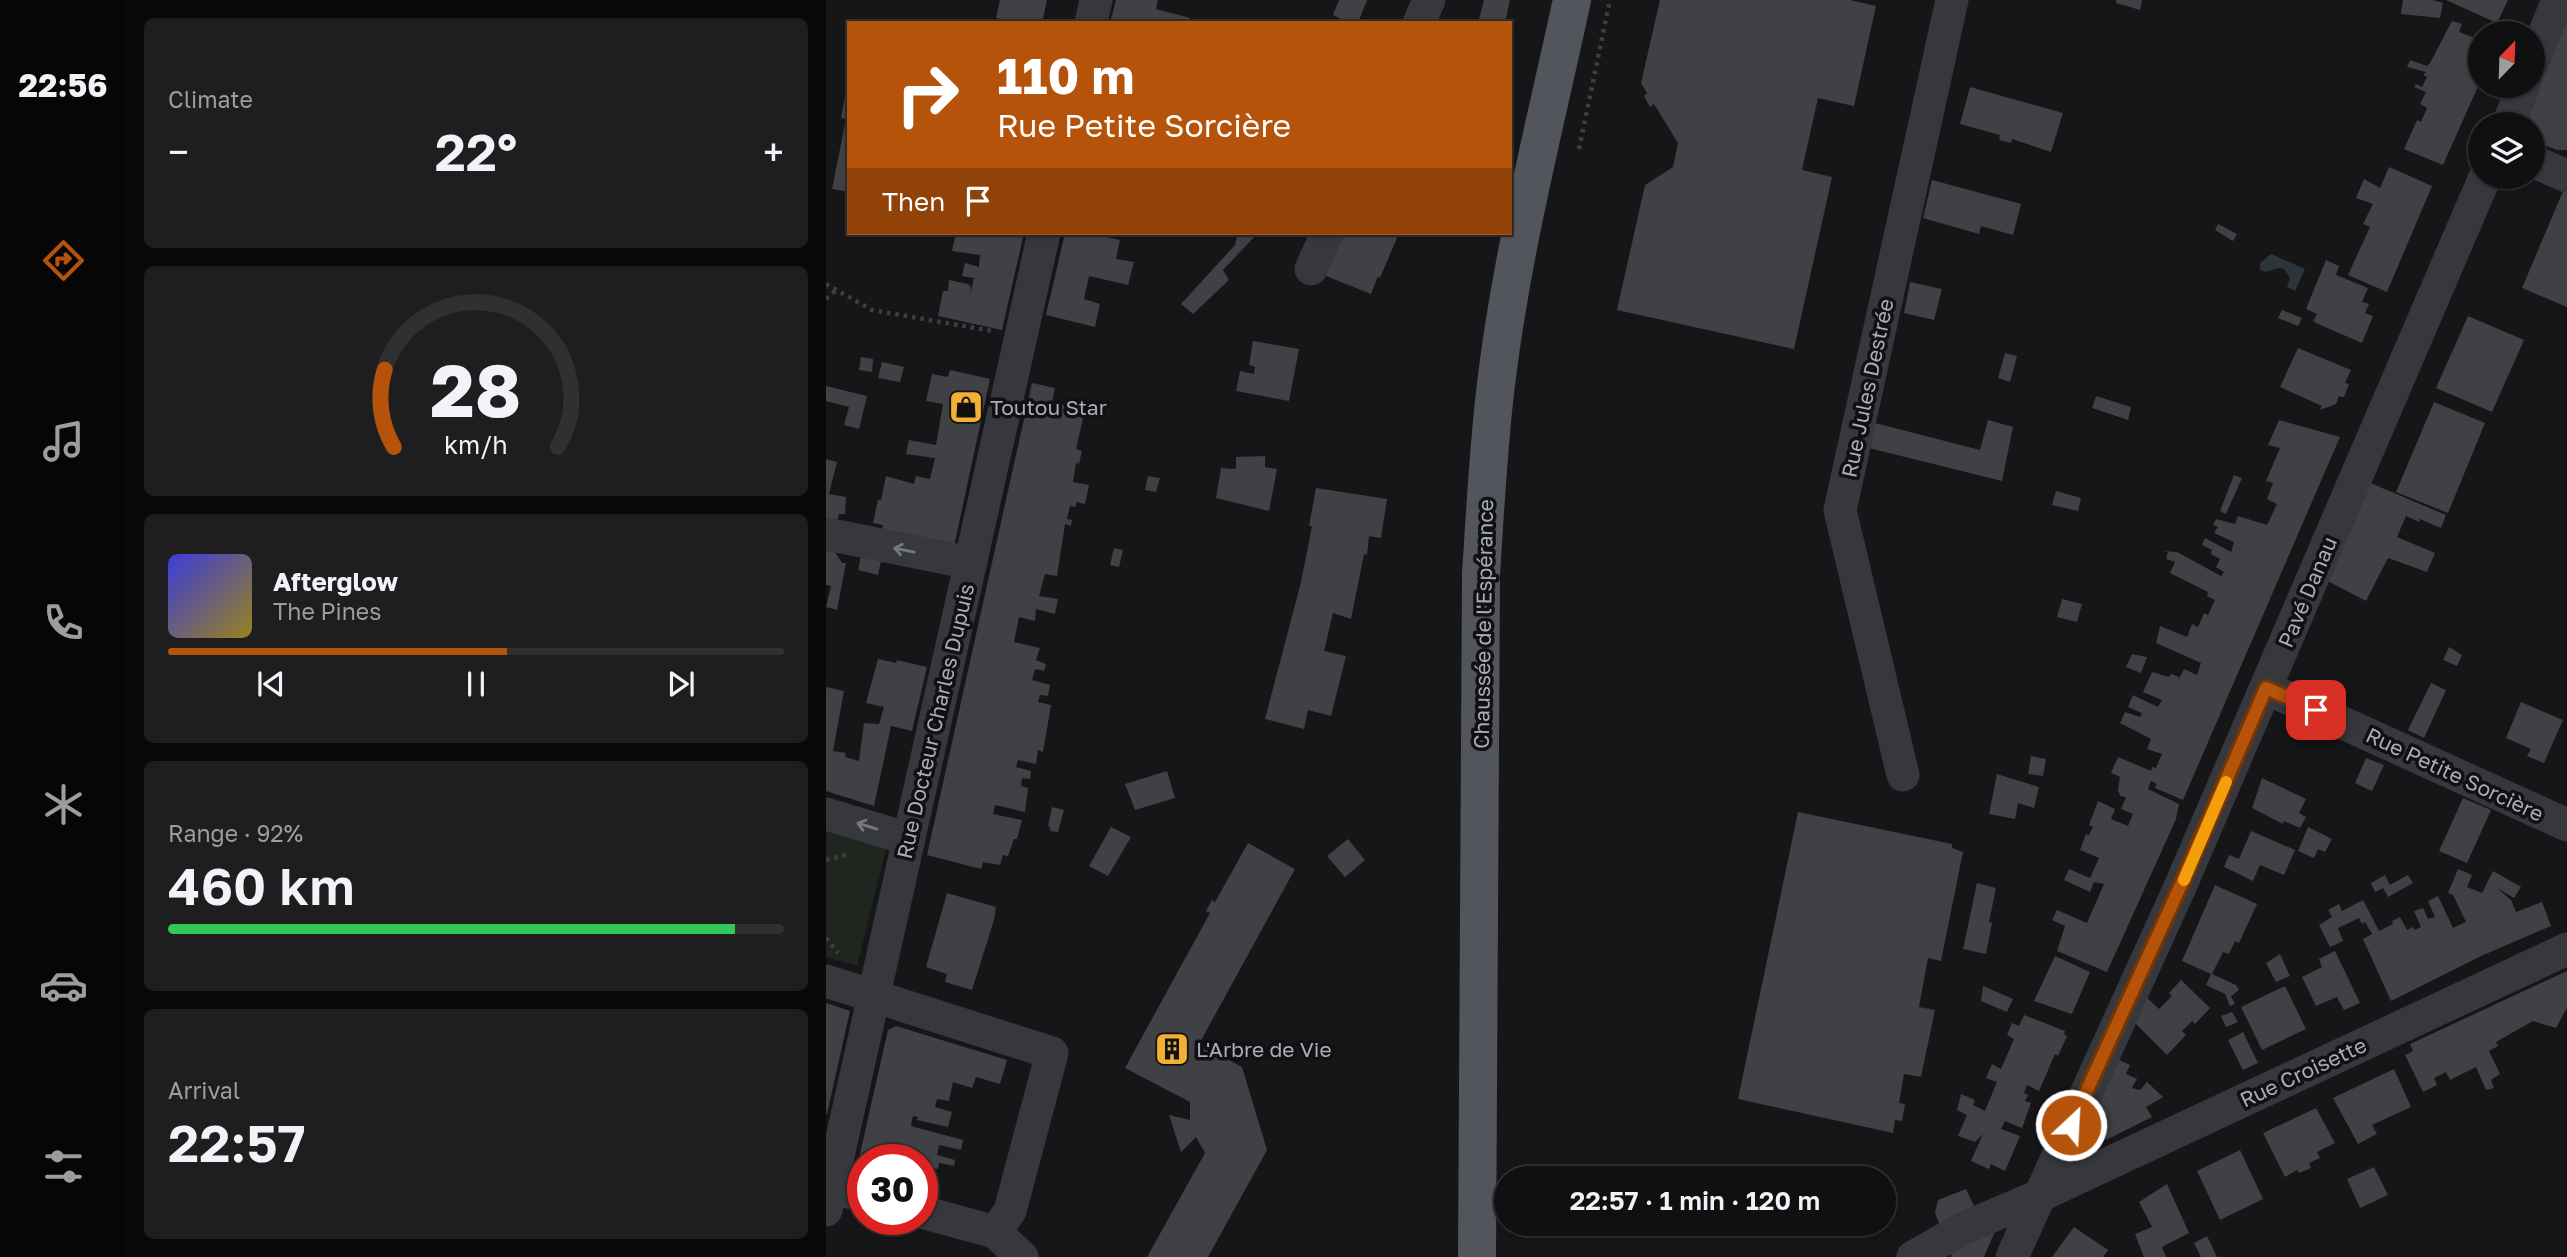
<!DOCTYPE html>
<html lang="en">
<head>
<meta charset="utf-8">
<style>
  :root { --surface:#101012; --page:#1e1e20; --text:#f1f3f6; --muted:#9c9d9f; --line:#303032; --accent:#b45309 }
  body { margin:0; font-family:"Golos Text",sans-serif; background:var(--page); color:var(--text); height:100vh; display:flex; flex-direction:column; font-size:26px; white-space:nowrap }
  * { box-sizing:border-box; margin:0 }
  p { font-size:23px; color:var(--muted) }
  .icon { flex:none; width:38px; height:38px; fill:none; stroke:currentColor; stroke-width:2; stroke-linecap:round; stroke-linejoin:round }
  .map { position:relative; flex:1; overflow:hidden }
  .drawer { display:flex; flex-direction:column; gap:18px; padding:18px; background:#09090a; width:700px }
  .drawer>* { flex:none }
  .hud { position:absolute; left:21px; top:21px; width:665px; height:214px; border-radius:0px; box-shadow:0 2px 5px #0004,0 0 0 2px var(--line); background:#b45309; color:#fff; overflow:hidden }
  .needle { width:46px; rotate:23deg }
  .buttons { position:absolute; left:1642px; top:21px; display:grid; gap:14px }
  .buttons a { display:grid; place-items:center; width:77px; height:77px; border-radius:50%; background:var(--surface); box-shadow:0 2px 5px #0004,0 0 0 2px var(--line); font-size:35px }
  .speed { position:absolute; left:21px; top:1144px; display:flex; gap:14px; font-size:35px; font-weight:700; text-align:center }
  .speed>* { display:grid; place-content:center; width:91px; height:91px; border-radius:50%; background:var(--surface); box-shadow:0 2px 5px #0004,0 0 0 2px var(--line); line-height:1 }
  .speed .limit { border:10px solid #d22; background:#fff; color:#111 }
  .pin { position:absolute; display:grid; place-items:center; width:60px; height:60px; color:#fff; margin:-30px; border-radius:14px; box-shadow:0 4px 10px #0006 }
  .me { position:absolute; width:77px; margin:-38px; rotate:25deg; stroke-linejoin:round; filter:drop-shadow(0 0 5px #0008) }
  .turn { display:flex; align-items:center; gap:24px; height:147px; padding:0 35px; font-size:32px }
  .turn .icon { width:91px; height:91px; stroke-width:2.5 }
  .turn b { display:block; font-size:49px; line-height:60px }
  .then { display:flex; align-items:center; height:66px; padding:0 35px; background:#0003; gap:14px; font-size:26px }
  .big { font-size:52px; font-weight:600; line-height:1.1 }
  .drawer .widget { flex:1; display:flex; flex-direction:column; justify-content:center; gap:10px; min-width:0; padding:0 24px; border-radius:10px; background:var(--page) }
  .drawer .dial { align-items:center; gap:0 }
  .dial svg { height:182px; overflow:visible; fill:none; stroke:var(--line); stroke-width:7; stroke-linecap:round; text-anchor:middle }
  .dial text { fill:var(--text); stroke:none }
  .song { display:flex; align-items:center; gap:21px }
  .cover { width:84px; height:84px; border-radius:10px; background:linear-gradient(135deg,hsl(240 70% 55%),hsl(50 70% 35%)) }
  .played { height:7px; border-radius:4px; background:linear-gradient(90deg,var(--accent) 55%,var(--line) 55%) }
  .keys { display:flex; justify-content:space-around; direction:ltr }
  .heat { display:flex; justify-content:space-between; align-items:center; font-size:38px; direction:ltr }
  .charge { height:10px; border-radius:5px; background:linear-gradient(90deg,#34c759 92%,var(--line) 0) }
  .trip { position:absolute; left:668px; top:1166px; width:402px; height:70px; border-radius:35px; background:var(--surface); box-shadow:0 2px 5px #0004,0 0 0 2px var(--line); font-weight:600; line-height:70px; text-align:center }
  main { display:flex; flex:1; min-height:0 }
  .tab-bar { display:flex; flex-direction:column; width:126px; justify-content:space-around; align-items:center; background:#060607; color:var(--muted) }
  .tab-bar .icon { width:49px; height:49px }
  .tab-bar .selected { color:var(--accent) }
  .tab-bar b { font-size:32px; color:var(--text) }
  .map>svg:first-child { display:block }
  .green { fill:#1e261f }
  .water { fill:#2c353c }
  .building { fill:#404145 }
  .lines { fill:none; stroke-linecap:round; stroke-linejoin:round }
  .path { stroke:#3d3f44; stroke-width:4.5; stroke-dasharray:3.5 5; stroke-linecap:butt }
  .minor { stroke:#37383d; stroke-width:33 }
  .major { stroke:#53555c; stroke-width:38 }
  .oneway { stroke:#757881 }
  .route-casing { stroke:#753606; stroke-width:18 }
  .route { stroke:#b45309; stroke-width:12 }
  .slow { stroke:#f59e0b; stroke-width:12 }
  .labels { text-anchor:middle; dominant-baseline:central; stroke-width:7; stroke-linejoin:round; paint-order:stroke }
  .street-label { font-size:21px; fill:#a8adb8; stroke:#111113 }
  .poi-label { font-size:21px; fill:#a8adb8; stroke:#111113; text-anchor:start }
</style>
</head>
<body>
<main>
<nav class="tab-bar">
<b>22:56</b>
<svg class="icon selected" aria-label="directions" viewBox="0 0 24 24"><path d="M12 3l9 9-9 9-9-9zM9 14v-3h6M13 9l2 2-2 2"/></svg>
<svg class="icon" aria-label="music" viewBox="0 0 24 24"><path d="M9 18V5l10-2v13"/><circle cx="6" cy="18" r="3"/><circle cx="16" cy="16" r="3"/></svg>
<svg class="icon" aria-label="phone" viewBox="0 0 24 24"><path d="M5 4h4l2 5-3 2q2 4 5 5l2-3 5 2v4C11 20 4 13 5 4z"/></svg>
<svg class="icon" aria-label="climate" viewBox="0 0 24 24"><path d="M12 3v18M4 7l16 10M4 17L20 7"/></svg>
<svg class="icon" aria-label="car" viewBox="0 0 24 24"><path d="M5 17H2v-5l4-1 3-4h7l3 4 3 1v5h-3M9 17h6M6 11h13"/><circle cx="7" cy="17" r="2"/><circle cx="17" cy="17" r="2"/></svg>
<svg class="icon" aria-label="filters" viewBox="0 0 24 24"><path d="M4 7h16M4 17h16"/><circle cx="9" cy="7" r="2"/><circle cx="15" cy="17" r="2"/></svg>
</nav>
<section class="drawer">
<div class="widget"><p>Climate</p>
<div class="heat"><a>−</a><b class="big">22°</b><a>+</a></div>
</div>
<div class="widget dial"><svg viewBox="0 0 100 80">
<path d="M14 69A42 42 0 1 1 86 69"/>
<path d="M14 69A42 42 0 0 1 10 35" stroke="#b45309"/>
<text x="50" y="56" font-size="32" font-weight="700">28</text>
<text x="50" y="72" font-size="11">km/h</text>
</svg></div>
<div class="widget">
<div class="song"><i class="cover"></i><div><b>Afterglow</b><p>The Pines</p></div></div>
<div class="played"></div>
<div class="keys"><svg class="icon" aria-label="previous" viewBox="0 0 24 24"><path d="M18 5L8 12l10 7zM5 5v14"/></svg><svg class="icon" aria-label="pause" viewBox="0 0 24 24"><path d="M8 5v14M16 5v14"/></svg><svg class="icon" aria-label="next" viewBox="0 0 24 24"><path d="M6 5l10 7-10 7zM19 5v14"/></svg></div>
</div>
<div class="widget"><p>Range · 92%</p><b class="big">460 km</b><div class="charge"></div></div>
<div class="widget"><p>Arrival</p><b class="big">22:57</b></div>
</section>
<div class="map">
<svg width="1741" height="1257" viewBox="0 0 1741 1257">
  <rect width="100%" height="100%" fill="#161618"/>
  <!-- green -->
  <path class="green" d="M0,831L60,849L31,966L0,957Z"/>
  <!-- water -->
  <path class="water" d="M1445,254L1479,269L1469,291L1461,287L1464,278L1458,269L1452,268L1440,272L1434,270V263Z"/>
  <!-- building -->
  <path class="building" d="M174,0H221L216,23H191L170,18Z
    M290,0H332L330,9L364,18L363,23H284Z
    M513,0H541L532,23H523L507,15Z
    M658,0H684L679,23H652Z
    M834,0H1024L1050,6L1028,106L992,98L976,170L1006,177L968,349L791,310L819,185L847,167L852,143L828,104L824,107L818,96L821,93L815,83Z
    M1290,0H1316L1314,10L1290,3Z
    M1577,0H1607L1617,3L1614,18L1575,14Z
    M1620,0H1682L1671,23Z
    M1741,20V150H1731L1706,140V124H1697Z
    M1626,21L1636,24L1633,32L1654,40V82L1617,165L1578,149L1591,120L1595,122L1601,108L1594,104L1600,92L1588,87L1590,84L1596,87L1601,77L1597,75L1600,72L1581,67L1584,60L1601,66L1604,63Z
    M21,85H23V192L6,189L20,119L15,118Z
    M1144,87L1237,113L1225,152L1186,139L1185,143L1173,140L1174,135L1134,124Z
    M1563,167L1606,186L1561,292L1522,275L1544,227L1537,224L1547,204L1530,198L1538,179L1554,188Z
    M1106,180L1195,204L1187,235L1155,226L1153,234L1097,218Z
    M1738,189L1741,190V307L1696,288Z
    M1392,224L1411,234L1407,241L1389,230Z
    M130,233H198L176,330L112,316L117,291H122L123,280L142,284L145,287L144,296L148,278L136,276L139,263L153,267L154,255L126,251Z
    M239,233H278L277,236L294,240L290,259L308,262L302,285L263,276L258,299L274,304L269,327L220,315Z
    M412,233H439L438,236L431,234L397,270L403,280L367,314L355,304L409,245Z
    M514,233H573L554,278L552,276L545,294L500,276Z
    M1500,260L1513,266L1510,275L1542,288L1536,302L1543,304L1539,313L1547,316L1536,343L1490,323L1487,321L1491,314L1480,309Z
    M1084,282L1116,289L1108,320L1078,313Z
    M1456,310L1476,318L1472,326L1452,318Z
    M1642,316L1698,340L1666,412L1610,388Z
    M427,341L473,349L463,401L410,391L414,371L428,374L429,367L423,365Z
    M1472,348L1525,370L1519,383L1523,384L1518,397L1513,396L1510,404L1494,410L1496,406L1454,387Z
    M1179,353L1191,356L1184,382L1172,378Z
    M35,357L47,359L46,372L33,370Z
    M56,362L78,367L74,382L52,378Z
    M124,370L164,379L127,551L55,534L57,525L47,523L52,500H55L60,476L88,484L90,476L104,479L109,458L80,454L83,440L110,445L117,404L100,401L106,374L122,377Z
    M206,383L229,388L226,402L259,410L250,449L256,451L253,464L250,463L247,482L263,485L259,504L250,502V507L244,506L241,519L246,520L245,526L239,524L231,576L219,574L213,596L232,599L229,614L210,609L209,621L193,617L188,642L214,648L210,660L220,664L218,671L209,669L206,680L224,685L222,696L214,695L212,702L225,705L217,752L212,750L210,764L192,760L190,767L205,771L204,779L196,778L195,786L202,788L199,812L169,805L167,814L196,820L191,839H188L182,856L177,855L174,865L157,862L155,869L101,855Z
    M0,386L41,396L33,429L18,425L23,407L0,401Z
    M1270,396L1305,407L1302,420L1266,408Z
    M1608,402L1659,423L1622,513L1570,492Z
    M1162,420L1187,427L1176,481L1043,448L1049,423L1154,450Z
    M1453,420L1514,437L1357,800L1329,788L1331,784L1325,781L1322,789L1353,804L1350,819L1281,972L1231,951L1239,926L1226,920L1231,910L1261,923L1278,884L1268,882L1264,892L1238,880L1243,869L1264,878L1273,858L1254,850L1260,834L1263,835L1267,827L1263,825L1272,801L1289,809L1285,819L1302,826L1307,814L1295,809L1300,797L1294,796L1292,790L1294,777L1285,773L1292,757L1325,771L1326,767L1330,768L1336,754L1321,749L1325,739L1294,723L1299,712L1314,717L1316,713L1302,707L1307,695L1332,707L1336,700L1317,692L1326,672L1343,677L1345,674L1353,677L1352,681L1358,669L1371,675L1375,663L1330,643L1334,626L1361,637L1366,624L1372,627L1378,613L1382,615L1389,600L1381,596L1382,592L1344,573L1349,562L1340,559L1342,552L1337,551L1351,552L1395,576L1398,572L1390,567L1394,559L1385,554L1386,550L1376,545L1379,538L1405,552L1408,542L1388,533L1392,527L1387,525L1390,519L1409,524L1412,516L1441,525L1451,504L1441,499L1447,483L1440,481L1454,448L1442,445Z
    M439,456V467L451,469L443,511L390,498L395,468L410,469V457Z
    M0,459L11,462L3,494L20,497L19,514H13L11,524L0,523Z
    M1408,475L1416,478L1400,514L1394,511Z
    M322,476L334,478L330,492L319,490Z
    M1542,482L1620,515L1615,528L1594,519L1593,522L1580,516L1571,537L1609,553L1601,572L1562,558L1540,601L1500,580Z
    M490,488L561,499L555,538L543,536L541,555L538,554L525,619L507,613L498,651L520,656L505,716L482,710L478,729L439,719L475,582L486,526H483Z
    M1230,491L1255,498L1252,511L1226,505Z
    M0,546L7,549L16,563H20L11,610L0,607L5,586L0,585Z
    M288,548L297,550L293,567L284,565Z
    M35,557L55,561L52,575L32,570Z
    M1236,599L1256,604L1251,622L1231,617Z
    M1623,647L1636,655L1631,666L1617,660Z
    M1306,654L1321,657L1315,673L1300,667Z
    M52,659L70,663L71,660L101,667L86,731L65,726L48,806L0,791V687L18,691L7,751L20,753L19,757L33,761L38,723L53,724L58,707L40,703Z
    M1605,683L1620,690L1598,738L1582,730Z
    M1695,702L1737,720L1718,763L1701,756L1705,749L1680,738Z
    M1205,756L1220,759L1217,776L1202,774Z
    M1540,758L1558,765L1546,791L1529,783Z
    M341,771L349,798L309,810L299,784Z
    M1171,774L1213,787L1208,808L1192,803L1189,819L1163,814Z
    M1436,778L1480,799L1473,813L1480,817L1474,828L1458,821L1457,824L1426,808Z
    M1637,798L1665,810L1641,863L1613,851Z
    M226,807L238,810L232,832L224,831V827L222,826Z
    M972,812L1126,844V848L1137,852L1115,961L1102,958L1093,1007L1109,1010L1095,1077L1078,1074L1073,1103L1079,1104L1076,1121L1069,1120L1067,1133L912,1099Z
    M285,827L305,837L282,876L263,866Z
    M1482,827L1506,839L1499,852L1492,849L1488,858L1472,851Z
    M1425,831L1469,850L1458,875L1434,865L1427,881L1398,867L1403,855L1413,859Z
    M522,839L539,860L519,877L501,856Z
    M422,843L469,869L373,1044L392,1055L396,1047L405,1052L401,1059L416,1067L441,1150L382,1257H321L379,1153L370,1137L355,1152L343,1115L364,1120V1102L299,1068L384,913L380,911L386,900L389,902Z
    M1632,869L1646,875L1641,887L1656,893L1667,871L1695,887L1688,898L1671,888L1685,900L1690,912L1716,902L1725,926L1655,956L1565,1001L1537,939L1546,934L1539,922L1536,924L1533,918L1512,928L1517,941L1504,947L1493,925L1506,917L1502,910L1513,904L1516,911L1537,900L1553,931L1567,924L1566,921L1574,917L1581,930L1587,927L1589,930L1595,927L1588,911L1597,908L1602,919L1609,917L1602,901L1612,896L1627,928L1640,922L1627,895L1622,893Z
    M1559,875L1564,885L1582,875L1587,883L1562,897L1557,888L1549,892L1545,883Z
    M1151,883L1170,888L1163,922L1166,923L1160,954L1137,949Z
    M1389,885L1431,904L1413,943L1409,941L1403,954L1397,952L1386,974L1410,985L1413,990L1405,996L1409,1004L1404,1006L1399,994L1380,985L1385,974L1356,961Z
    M121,893L170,907L168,920L146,990L119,982L121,974L100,967Z
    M1509,951L1534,1003L1518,1010L1511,997L1490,1006L1476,977L1496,967L1493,959Z
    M1454,954L1464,976L1450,982L1440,963Z
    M1229,956L1264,972L1246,1014L1208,1001Z
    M1741,971V1008L1730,1028L1707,1021L1670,1042L1672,1046L1663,1051L1674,1074L1665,1080L1668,1088L1660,1090L1650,1067L1624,1080L1620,1072L1608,1078L1611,1085L1597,1092L1579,1055L1587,1051L1584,1044Z
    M1355,980L1384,1008L1369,1024L1366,1021L1356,1031L1360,1035L1341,1055L1308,1022L1319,996L1333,1009L1346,996L1343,993Z
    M1157,986L1187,999L1181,1012L1155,1001Z
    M1459,986L1480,1029L1436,1050L1415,1007Z
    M0,1003L24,1011L1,1114H0Z
    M1406,1012L1412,1022L1400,1027L1395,1016Z
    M1198,1015L1239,1031L1238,1034L1241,1036L1232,1056L1229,1054L1213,1091L1201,1085L1198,1093L1202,1095L1199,1101L1205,1103L1196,1128L1179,1121L1175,1129L1194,1136L1179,1171L1165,1164L1163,1169L1145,1161L1157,1134L1149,1142L1132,1136L1141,1115L1131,1110L1135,1094L1149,1100L1147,1105L1159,1111L1171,1082L1160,1078L1166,1064L1175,1069L1188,1039L1181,1035L1186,1023L1193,1026Z
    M70,1026L181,1060L174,1084L150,1077L146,1088L127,1082L123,1101L111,1099L109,1107L126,1112L122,1127L91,1120L92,1117L87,1116L85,1126L137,1140L135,1150L113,1145L111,1155L129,1160L128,1166L113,1163L112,1169L96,1165V1160L75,1156L74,1160H37V1181L29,1179L33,1158L62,1030Z
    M1417,1032L1432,1063L1417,1070L1402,1040Z
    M1291,1059L1304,1065L1300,1074L1311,1079L1306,1088L1314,1090L1321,1082L1337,1097L1320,1107L1326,1117L1280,1140L1273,1138L1265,1120Z
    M1568,1069L1585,1107L1546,1125L1551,1134L1532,1144L1507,1098Z
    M1490,1108L1509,1143L1491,1152L1494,1158L1483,1163L1485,1168L1473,1173L1471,1170L1459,1177L1437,1133Z
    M1414,1150L1437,1199L1394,1220L1371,1171Z
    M1548,1167L1562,1195L1534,1208L1521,1179Z
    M1341,1184L1363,1233L1336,1247L1340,1257H1318L1309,1234L1326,1227L1313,1202Z
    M1140,1189L1150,1210L1114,1226L1109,1213L1112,1200Z
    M1248,1227L1282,1250L1277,1257H1226Z
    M1169,1231L1158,1257H1125L1126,1255L1118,1249Z
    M1381,1236L1391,1257H1375L1368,1243Z"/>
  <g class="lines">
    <!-- path -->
    <path class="path" d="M753,149L784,0
      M0,284L46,310L166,331
      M0,299L10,290
      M0,860L23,854
      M0,938L12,953"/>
    <!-- minor -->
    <path class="minor" d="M265,23L270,0
      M593,23L603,0
      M1706,64L1732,0
      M1682,124L1698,86
      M1706,161L1741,176
      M485,269L501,233
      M0,534L145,563
      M1440,688L1741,825
      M1077,775L1014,510L1126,0
      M0,814L83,839
      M0,981L226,1053L184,1211L169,1232
      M5,1187L37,1196
      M0,1210L218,233
      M96,1212L169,1232L196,1257
      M1087,1257L1138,1228L1213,1196L1741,949
      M1186,1257L1354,887L1659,177"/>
    <!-- major -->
    <path class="major" d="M651,1257L655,574C659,514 662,453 669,393C684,260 718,130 746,0"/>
  </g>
  <!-- one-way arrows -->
  <defs><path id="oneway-shaft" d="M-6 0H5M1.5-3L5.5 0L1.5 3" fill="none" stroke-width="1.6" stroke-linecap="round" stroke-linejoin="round" transform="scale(1.75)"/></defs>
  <g class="oneway">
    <use href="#oneway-shaft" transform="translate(78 550) rotate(-169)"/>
    <use href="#oneway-shaft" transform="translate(41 826) rotate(-163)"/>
  </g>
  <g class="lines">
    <!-- route casing -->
    <g class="route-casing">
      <path id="route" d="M1245,1125L1354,887L1440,688L1490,710"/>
    </g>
    <!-- route -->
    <use href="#route" class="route"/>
    <!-- slow -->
    <path class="slow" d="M1358,880L1400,782"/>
  </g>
  <!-- icons -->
  <defs>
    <g id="shop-square" transform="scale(1.75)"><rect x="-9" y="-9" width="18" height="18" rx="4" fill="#f2b134" stroke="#111113"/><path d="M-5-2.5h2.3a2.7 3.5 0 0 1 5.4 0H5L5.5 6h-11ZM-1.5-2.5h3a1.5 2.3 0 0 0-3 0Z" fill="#111"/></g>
    <g id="building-square" transform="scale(1.75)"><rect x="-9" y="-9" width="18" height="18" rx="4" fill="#f2b134" stroke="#111113"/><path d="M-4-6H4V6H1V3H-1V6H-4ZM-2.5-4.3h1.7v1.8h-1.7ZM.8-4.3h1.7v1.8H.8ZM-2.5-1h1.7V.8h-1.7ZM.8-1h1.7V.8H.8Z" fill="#111"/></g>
  </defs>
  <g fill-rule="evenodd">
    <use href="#shop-square" x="140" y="407"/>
    <use href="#building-square" x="346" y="1049"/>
  </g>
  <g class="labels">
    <!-- street labels -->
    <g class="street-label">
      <text transform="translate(1041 388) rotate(-78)">Rue Jules Destrée</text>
      <text transform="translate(1481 592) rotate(-67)">Pavé Danau</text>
      <text transform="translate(657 624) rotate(-89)">Chaussée de l'Espérance</text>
      <text transform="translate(109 721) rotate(-77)">Rue Docteur Charles Dupuis</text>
      <text transform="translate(1629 774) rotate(25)">Rue Petite Sorcière</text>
      <text transform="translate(1477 1072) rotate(-25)">Rue Croisette</text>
    </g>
    <!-- poi labels -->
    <g class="poi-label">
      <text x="164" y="407">Toutou Star</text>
      <text x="370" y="1049">L'Arbre de Vie</text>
    </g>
  </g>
</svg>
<div class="buttons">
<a><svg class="needle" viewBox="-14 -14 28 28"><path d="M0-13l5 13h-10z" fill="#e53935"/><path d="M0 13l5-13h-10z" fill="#9c9d9f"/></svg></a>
<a><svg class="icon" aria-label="layers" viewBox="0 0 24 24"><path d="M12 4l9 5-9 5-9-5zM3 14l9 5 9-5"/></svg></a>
</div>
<div class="speed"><div class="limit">30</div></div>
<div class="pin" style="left:1490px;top:710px;background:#d93025"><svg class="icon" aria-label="arrive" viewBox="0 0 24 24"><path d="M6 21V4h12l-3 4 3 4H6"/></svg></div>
<svg class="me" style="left:1245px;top:1125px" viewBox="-20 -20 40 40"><circle r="17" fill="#b45309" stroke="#fff" stroke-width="3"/><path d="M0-11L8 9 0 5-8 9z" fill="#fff"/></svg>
<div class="trip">22:57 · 1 min · 120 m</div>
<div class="hud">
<div class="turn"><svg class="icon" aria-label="right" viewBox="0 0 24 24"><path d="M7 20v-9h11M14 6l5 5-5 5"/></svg><div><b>110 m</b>Rue Petite Sorcière</div></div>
<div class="then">Then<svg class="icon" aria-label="arrive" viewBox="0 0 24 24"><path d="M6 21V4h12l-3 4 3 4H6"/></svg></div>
</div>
</div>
</main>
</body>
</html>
